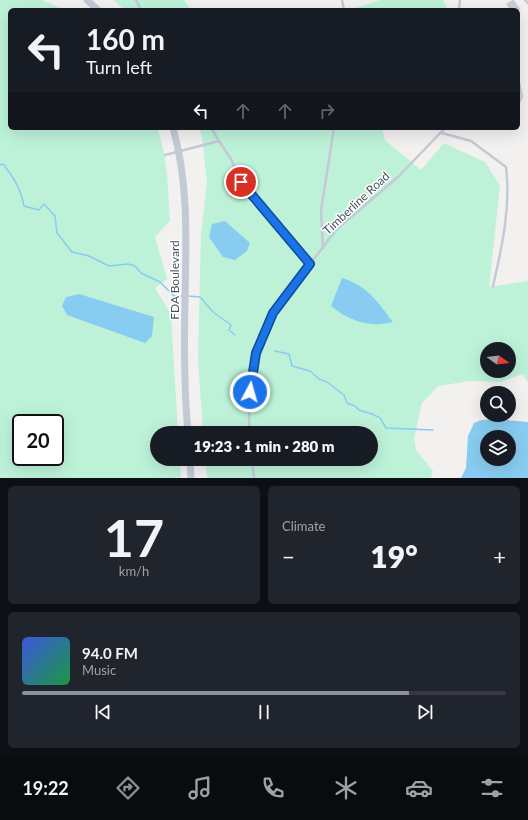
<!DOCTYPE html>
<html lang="en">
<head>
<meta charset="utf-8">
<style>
  :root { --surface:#171b24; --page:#20242c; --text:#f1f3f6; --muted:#9ea1a6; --line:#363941; --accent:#8c9099 }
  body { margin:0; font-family:Lato,sans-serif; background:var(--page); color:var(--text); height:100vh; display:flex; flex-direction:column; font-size:15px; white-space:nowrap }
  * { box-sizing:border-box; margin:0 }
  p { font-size:13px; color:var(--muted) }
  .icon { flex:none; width:22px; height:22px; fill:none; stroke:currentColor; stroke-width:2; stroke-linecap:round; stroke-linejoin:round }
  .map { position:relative; height:478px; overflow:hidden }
  .panel { display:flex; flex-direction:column; gap:8px; padding:8px; background:#0d0f14; flex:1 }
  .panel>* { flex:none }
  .guide { position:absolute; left:8px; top:8px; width:512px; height:122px; border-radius:6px; box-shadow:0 4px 16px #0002; background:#171b24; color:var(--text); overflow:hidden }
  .needle { width:26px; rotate:105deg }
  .fabs { position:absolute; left:480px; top:342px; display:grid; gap:8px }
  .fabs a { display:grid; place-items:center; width:36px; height:36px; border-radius:50%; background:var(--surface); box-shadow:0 4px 16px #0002; font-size:20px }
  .speed { position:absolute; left:12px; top:414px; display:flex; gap:8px; font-size:20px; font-weight:700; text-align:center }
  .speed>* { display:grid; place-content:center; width:52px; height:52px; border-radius:50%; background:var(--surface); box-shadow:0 4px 16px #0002; line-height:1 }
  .speed .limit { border:2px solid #111; border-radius:6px; background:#fff; color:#111 }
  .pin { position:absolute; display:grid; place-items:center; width:34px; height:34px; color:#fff; margin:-17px; border:2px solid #fff; border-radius:50%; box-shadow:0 1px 4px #0007 }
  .me { position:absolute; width:44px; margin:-22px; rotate:6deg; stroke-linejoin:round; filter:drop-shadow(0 0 3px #0008) }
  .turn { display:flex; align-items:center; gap:14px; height:84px; padding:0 12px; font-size:18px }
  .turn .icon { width:52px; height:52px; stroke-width:2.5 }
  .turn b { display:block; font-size:28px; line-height:34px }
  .lanes { display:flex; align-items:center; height:38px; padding:0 12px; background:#0003; justify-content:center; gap:20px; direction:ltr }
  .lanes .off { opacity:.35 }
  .big { font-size:30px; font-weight:800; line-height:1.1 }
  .panel .card { flex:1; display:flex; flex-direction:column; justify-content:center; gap:6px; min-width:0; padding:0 14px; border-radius:6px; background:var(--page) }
  .panel .dial { align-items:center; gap:0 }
  .dial b { font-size:52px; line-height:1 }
  .song { display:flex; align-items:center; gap:12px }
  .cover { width:48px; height:48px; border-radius:6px; background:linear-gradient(135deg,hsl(230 70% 55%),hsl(140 70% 35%)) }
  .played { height:4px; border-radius:2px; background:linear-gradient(90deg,var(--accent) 80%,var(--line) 80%) }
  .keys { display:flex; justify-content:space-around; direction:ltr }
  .heat { display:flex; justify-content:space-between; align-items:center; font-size:22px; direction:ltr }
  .panel .tiles { flex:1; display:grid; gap:8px; grid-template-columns:1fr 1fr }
  .card:last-child { grid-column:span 2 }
  .trip { position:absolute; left:150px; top:426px; width:228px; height:40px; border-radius:20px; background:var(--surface); box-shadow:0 4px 16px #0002; font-weight:800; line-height:40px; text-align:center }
  .tab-bar { display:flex; height:64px; justify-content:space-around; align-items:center; background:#090b0e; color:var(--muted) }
  .tab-bar .icon { width:28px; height:28px }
  .tab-bar .on { color:var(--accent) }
  .tab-bar b { font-size:18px; color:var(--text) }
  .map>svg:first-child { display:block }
  .green { fill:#bdf2d9; fill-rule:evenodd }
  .water { fill:#88ccf1; fill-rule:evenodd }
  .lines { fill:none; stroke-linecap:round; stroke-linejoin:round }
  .stream { stroke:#88ccf1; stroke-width:1.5 }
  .building { fill:#ccced6 }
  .service { stroke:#c3cad6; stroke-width:2.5 }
  .tertiary { stroke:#c3cad6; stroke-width:7 }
  .route-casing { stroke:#114b97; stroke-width:10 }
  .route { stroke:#1a73e8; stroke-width:7 }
  .labels { text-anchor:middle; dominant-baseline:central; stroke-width:3; stroke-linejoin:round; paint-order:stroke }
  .street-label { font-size:12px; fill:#47505f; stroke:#fff }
</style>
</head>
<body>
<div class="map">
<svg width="528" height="478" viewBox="0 0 528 478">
  <rect width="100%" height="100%" fill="#f3f1f0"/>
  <!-- green -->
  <path class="green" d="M0,0H42L65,10H10V128H157C168,157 168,190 170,221L155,237L167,279L155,288L171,314L178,433H157V459H180L181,478H0ZM21,423H55V457H21Z
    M114,0H184L191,10H124Z
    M380,0H443L448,10H349Z
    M199,128H382L385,140L421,170L444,143L485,162L500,186L489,287L528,281V382L522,374L501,382L470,381L438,386L422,403L414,438L416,450L433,471L431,478H207L205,459H371V433H203L198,360L201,233L207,183L202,137ZM487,349H509V371H487Z"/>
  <!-- water -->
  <path class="water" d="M225,221L250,243L247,251L235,260L223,257L209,237L212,224Z
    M342,278C368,286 377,301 393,322C370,328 349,321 331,306Z
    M79,294L154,317L152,336L145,343L67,315L62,306L66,297Z
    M496,419L528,422V478H461L466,468L468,436L474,423L481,420ZM487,437H509V459H487Z"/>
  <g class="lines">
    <!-- stream -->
    <path class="stream" d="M0,165L3,164C14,178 21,189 24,206L39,210L44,204L55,216L57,233L72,252L89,256L109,266L128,264L135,266L141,273L160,282L174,296H182
      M188,296L200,297L213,312L231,325L229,330L235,335
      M275,351L289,354L292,366L310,371L319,379L327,382L344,395L347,403L355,406L359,410L372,414L380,418L386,428L433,430"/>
  </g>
  <!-- building -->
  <path class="building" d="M512,0H514L521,10H510L506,4Z"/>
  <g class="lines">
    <!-- service -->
    <path class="service" d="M136,0L141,10
      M342,0L344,10
      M525,0L528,3
      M459,10L460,0
      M518,78L522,97L518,104
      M442,133L471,141L506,167C511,207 502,247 493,286
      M219,141L231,159L241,182L310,264
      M165,155L219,141L211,128
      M323,248L321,210L334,128
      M250,433L249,419L251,378L256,353L273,313L336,230L398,177L445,128
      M252,459L254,478"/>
    <!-- tertiary -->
    <path class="tertiary" d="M87,0L98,10
      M173,128C189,184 186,242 185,300C184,344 184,389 188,433
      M190,459L191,478"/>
  </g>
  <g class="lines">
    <!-- route casing -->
    <g class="route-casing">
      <path id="route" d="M241,182L310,264L273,313L256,353L250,392"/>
    </g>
    <!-- route -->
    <use href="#route" class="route"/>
  </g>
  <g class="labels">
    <!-- street labels -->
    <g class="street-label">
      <text transform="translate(356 203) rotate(-43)">Timberline Road</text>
      <text transform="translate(174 280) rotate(-90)">FDA Boulevard</text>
    </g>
  </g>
</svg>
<div class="fabs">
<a><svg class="needle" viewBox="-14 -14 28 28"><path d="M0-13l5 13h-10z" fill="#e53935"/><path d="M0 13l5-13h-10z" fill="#9ea1a6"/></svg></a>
<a><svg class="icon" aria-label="search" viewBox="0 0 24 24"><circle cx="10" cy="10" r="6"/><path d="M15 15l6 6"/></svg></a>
<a><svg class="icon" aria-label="layers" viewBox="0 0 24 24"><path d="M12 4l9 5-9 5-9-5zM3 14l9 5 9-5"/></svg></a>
</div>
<div class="speed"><div class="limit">20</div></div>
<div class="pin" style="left:241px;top:182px;background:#d93025"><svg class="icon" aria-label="arrive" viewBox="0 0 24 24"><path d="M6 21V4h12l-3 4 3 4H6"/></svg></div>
<svg class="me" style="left:250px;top:392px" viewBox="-20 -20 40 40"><circle r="17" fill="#1a73e8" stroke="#fff" stroke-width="3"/><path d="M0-11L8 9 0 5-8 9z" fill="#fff"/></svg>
<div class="trip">19:23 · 1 min · 280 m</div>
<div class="guide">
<div class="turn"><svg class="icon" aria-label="left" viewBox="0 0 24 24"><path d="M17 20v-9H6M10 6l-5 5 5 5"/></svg><div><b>160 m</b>Turn left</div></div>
<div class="lanes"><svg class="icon" aria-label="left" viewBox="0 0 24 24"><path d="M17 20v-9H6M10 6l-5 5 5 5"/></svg><svg class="icon off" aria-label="ahead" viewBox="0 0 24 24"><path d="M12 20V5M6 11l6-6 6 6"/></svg><svg class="icon off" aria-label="ahead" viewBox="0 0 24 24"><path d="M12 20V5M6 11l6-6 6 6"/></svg><svg class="icon off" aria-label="right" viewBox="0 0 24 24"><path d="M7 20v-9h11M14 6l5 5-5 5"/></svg></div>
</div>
</div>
<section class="panel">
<div class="tiles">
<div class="card dial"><b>17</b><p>km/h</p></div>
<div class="card"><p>Climate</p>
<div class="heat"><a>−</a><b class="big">19°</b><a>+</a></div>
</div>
<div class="card">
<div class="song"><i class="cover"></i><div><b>94.0 FM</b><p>Music</p></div></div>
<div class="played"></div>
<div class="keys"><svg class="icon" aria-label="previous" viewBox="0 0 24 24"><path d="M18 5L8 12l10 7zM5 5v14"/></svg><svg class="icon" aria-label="pause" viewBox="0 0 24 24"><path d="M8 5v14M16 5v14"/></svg><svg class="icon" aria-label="next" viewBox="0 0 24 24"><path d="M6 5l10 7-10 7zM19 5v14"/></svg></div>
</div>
</div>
</section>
<nav class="tab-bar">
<b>19:22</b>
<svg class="icon on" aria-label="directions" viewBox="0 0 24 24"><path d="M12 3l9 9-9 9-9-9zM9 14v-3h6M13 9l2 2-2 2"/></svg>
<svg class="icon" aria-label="music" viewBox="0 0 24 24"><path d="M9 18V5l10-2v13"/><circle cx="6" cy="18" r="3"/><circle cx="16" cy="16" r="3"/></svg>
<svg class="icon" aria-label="phone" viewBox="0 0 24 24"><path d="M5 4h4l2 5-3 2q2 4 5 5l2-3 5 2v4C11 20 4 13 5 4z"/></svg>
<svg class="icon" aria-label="climate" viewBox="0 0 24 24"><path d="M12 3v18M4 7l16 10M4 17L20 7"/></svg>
<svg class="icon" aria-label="car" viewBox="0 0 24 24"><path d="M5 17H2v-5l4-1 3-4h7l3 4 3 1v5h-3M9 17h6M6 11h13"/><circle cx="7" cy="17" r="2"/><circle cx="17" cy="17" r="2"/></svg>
<svg class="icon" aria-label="filters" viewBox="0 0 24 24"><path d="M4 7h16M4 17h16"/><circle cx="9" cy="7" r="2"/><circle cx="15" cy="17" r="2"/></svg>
</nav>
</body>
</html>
